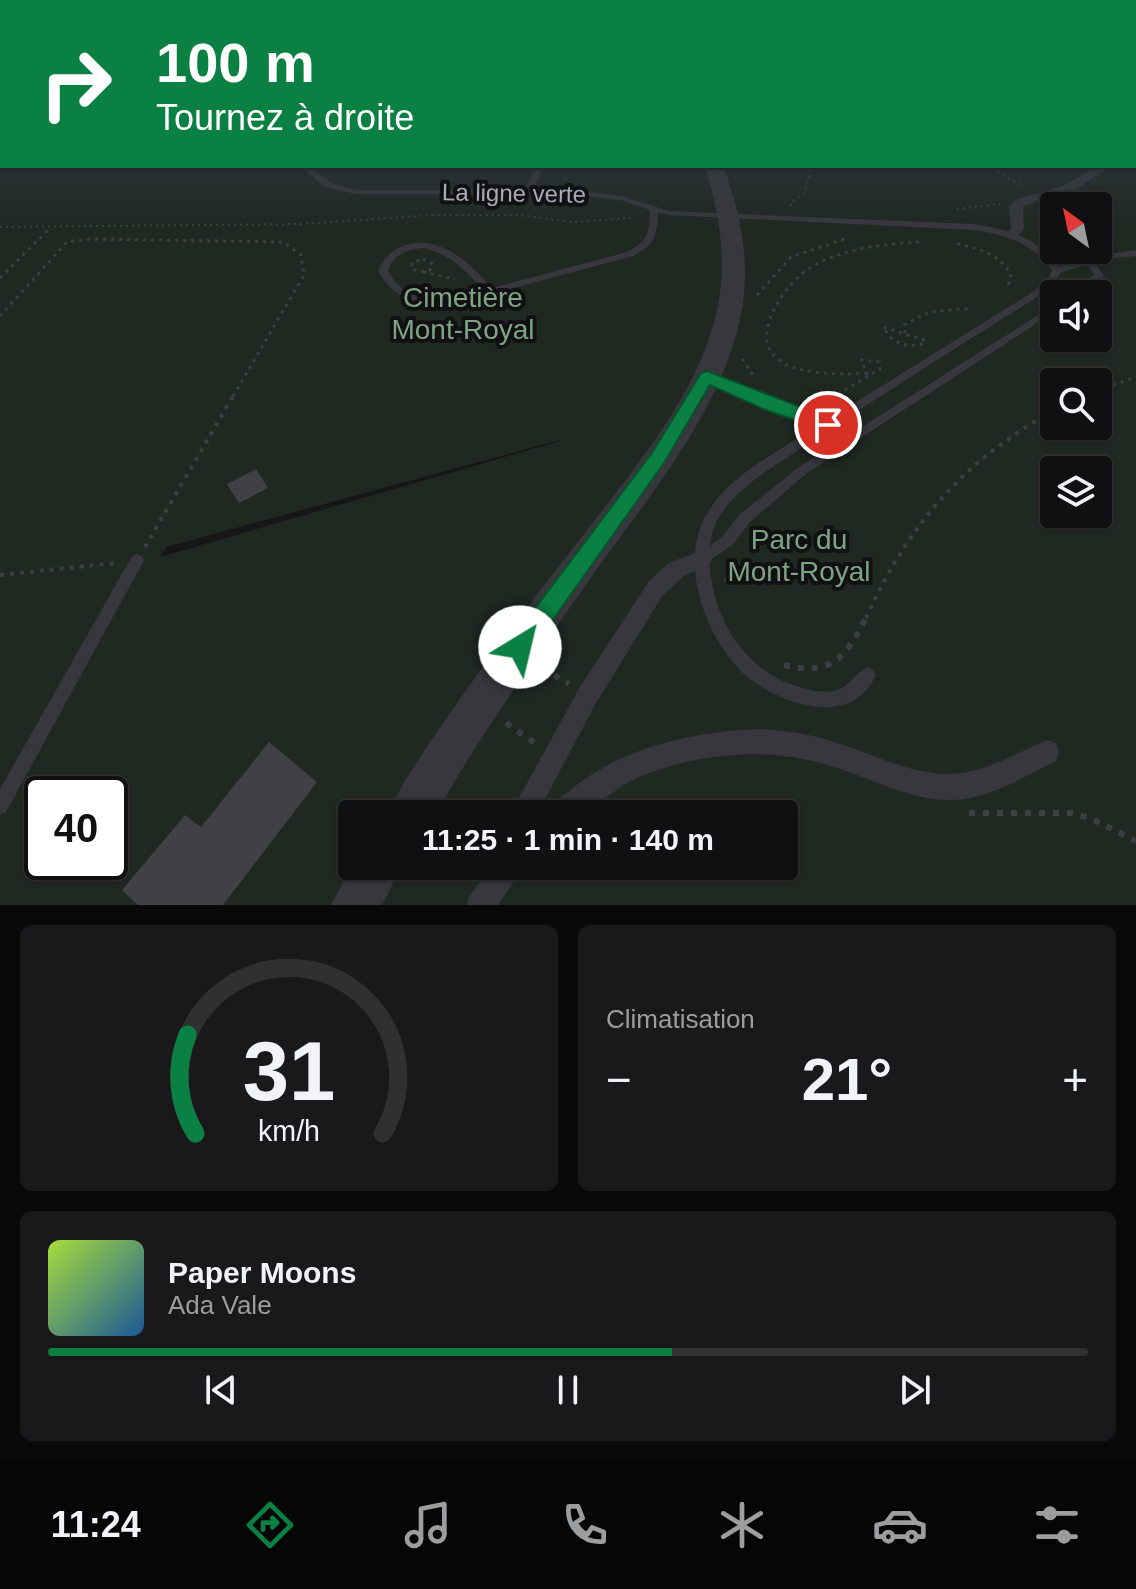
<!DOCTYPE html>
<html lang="fr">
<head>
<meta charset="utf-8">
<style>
  :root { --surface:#101012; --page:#19191b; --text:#f1f3f6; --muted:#9c9d9f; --line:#303032; --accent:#0b8043 }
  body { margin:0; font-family:Helvetica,sans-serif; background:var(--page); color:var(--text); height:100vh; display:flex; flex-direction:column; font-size:30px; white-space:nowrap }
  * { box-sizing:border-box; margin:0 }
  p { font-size:26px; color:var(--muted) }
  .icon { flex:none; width:44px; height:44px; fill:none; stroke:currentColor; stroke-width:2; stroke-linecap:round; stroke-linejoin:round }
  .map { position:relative; height:905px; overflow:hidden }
  .sheet { display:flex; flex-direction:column; gap:20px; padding:20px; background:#09090a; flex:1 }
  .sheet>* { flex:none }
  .banner { position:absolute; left:0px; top:0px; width:1136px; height:168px; box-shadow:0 2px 6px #0004,0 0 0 2px var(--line); background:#0b8043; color:#fff; overflow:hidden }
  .needle { width:52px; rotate:327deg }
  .buttons { position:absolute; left:1040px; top:192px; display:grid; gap:16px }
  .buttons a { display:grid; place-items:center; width:72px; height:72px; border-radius:8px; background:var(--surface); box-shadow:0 2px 6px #0004,0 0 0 2px var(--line); font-size:40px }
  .speed { position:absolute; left:24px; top:776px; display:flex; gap:16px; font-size:40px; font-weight:700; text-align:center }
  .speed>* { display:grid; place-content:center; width:104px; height:104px; border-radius:50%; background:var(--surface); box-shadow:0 2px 6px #0004,0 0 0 2px var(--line); line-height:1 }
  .speed .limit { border:4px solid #111; border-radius:12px; background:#fff; color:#111 }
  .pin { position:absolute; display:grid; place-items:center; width:68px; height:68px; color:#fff; margin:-34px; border:4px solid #fff; border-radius:50%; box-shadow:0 2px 8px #0007 }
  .me { position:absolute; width:88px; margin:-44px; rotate:36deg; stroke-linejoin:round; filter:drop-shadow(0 0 6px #0008) }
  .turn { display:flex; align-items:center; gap:28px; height:168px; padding:0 24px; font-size:36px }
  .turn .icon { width:104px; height:104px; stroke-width:2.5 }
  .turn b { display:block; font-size:56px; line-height:68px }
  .big { font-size:60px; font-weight:800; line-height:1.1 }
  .sheet .tile { flex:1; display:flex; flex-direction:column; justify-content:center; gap:12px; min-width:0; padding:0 28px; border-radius:12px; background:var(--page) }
  .sheet .dial { align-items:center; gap:0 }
  .dial svg { height:208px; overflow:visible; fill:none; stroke:var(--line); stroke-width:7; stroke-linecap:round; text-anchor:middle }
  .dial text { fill:var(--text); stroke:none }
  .song { display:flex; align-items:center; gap:24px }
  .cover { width:96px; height:96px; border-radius:12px; background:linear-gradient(135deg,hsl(80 70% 55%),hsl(210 70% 35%)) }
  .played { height:8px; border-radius:4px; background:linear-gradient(90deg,var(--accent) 60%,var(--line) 60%) }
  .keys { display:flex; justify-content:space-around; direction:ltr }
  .heat { display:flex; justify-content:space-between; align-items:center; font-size:44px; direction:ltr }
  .sheet .tiles { flex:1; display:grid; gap:20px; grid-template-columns:1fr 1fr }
  .tile:last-child { grid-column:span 2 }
  .trip { position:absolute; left:338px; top:800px; width:460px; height:80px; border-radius:8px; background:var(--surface); box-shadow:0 2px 6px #0004,0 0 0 2px var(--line); font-weight:800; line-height:80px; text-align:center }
  .tab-bar { display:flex; height:128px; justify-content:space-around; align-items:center; background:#060607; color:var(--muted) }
  .tab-bar .icon { width:56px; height:56px }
  .tab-bar .current { color:var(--accent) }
  .tab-bar b { font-size:36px; color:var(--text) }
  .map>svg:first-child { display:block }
  .green { fill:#202822; fill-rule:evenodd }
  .building { fill:#404045 }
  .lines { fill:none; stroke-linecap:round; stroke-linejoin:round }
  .path-far3 { stroke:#3d3e44; stroke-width:2; stroke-dasharray:2 4; stroke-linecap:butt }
  .path-far2 { stroke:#3d3e44; stroke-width:3; stroke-dasharray:3 5; stroke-linecap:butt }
  .path-far1 { stroke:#3d3e44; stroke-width:4; stroke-dasharray:4 6; stroke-linecap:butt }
  .path { stroke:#3d3e44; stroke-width:6; stroke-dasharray:6 8; stroke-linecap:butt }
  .service { fill:#37373d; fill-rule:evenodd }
  .pedestrian { fill:#37373d; fill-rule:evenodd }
  .tertiary { fill:#37373d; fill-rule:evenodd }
  .route { fill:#0b8043; stroke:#07532c; stroke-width:2 }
  .labels { text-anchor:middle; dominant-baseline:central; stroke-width:8; stroke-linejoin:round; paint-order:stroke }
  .far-street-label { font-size:24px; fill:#a8abb8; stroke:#111113 }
  .park-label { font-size:28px; fill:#7fa385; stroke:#111113 }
</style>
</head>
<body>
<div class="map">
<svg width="1136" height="905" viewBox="0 0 1136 905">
  <rect width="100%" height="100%" fill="#161618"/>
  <!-- green -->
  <path class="green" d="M0,99L2,166H1134L1136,99V905H0ZM1054,206H1098V250H1054ZM1054,294H1098V338H1054ZM1054,382H1098V426H1054ZM560,440V441L160,557L166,547ZM1054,470H1098V514H1054ZM42,794H110V862H42ZM352,814H784V866H352Z"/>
  <!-- building -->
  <path class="building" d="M256,469L268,488L239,503L227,484Z
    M269,742L317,782L223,905H138L122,890L185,815L201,827Z"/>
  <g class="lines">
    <!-- path-far3 -->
    <path class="path-far3" d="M987,166L1023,186
      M791,206V202L804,193L812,166
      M957,209L1000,204
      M1037,226L1054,228
      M0,227L302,224L433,215H519L573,222L631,218"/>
    <!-- path-far2 -->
    <path class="path-far2" d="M1045,227L1054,228
      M1098,236L1114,239
      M957,244C979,248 999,254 1011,274L1008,286
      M423,259L433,264L430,270L419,272L411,268L413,262Z
      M423,272L455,279
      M0,278L49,229
      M757,295L791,257L847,238
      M0,316L67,242L91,239L283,242L301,255L304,275L232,398
      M905,333L904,325L929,312L972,308
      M923,344C905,348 892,343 883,327L927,341
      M742,359L755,378
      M867,373C831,375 749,377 770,319C777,300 791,281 807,270C840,248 883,244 921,242
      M1098,390L1136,377
      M814,398L838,394L880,369L879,362L861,360L868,376"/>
    <!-- path-far1 -->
    <path class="path-far1" d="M807,399L827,396
      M145,547L233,396
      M0,575L116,563
      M726,582L732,560
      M866,618C910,522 962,463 1054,410"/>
    <!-- path -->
    <path class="path" d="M784,665C832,677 847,656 867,616
      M542,668L569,684
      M506,723L535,743
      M969,813H1070L1090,818L1136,841"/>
    <!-- service -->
    <path class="service" d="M0,150H2V154H0Z
      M300,166H309L331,183L356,190H526L535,166H543L534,190H571L622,196L669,211L973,224C1007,229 1039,238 1059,267L1085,260L1089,257L1136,250V256L1115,258L1095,263L1104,276L1082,294H1071L1094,275L1088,265L1061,272L1056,281L1039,296C965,342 891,389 818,437C790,457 758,473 734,498C720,512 712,526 710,546L723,536L740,514L799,467L1054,305V312L807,473L750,522L733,544L709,561C712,615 742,669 796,686C808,690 820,693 833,691C849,689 854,673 868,667L873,670L876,675C852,730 777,704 744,674C705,637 677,561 708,512C732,472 780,451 818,426L768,409L703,380L702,377L707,373L711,374L776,403L827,420L1033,292L1049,278L1052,270C1033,243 1004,234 973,230L668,215L658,212C657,237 655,244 633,256L450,305C420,307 392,299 378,270C384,257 392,250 406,245C440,234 471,264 492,288L627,252C649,240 649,234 650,210L621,200L571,194H356L325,187ZM424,248C449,254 467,271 483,290C448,299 407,310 388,270C394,254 408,249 424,248Z
      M137,554L142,556L144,560L142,564L6,812L0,815V789L132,556Z"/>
    <!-- pedestrian -->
    <path class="pedestrian" d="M1134,144H1136V150H1134Z
      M1098,166H1112L1071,192L1023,206L1024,229L1017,238H1007L1006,235L1011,228L1009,207L1015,200L1063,186Z
      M702,550L709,553L712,559L709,565L684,576L663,595L596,703L537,814H510L580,687L649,581L669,563Z
      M758,729C783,731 807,733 831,741C873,753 917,779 961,773C993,769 1019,751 1047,740L1056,743L1059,752L1056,761C1024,777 990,798 954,800C912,802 871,778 831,766C797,755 759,752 723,756C691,759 658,768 629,782C617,788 587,813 578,814C569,815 558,814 548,814C553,802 563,796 573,788C625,746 694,732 758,729Z
      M493,866H525L498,905H466L470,895Z"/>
    <!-- tertiary -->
    <path class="tertiary" d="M705,166H723C741,213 751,264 741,315C721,413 648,497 592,576C537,654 483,732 435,814H388C403,779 427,747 448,716C500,641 556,570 612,498C654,443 699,384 716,315C728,265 720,214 705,166Z
      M352,866H402L382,905H331Z"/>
  </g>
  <!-- sky -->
  <linearGradient id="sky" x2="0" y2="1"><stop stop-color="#0c0c0d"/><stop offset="0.44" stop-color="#363c48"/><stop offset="1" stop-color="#363c48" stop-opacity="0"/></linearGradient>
  <rect width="1136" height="225" fill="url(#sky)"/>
  <!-- route -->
  <path class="route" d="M707,371L834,420L837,425L828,431L822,429L766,410L710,385L664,463L528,655L520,658L512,655L509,647L512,639L652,453L701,373Z"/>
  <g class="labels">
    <!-- far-street labels -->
    <g class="far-street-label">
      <text transform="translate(514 193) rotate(1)">La ligne verte</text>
    </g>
    <!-- park labels -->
    <g class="park-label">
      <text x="463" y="297">Cimetière<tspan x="463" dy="32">Mont-Royal</tspan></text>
      <text x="799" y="539">Parc du<tspan x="799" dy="32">Mont-Royal</tspan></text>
    </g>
  </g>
</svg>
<div class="buttons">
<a><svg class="needle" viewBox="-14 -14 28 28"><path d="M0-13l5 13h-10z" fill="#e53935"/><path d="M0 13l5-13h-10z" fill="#9c9d9f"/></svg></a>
<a><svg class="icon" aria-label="sound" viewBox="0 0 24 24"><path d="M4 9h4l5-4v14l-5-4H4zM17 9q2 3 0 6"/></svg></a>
<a><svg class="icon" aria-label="search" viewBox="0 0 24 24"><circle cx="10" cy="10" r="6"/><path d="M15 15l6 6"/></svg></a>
<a><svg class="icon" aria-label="layers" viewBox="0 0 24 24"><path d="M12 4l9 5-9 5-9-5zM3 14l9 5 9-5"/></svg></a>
</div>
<div class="speed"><div class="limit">40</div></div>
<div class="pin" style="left:828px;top:425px;background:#d93025"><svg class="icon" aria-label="arrive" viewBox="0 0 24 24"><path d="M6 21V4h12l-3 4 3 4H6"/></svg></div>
<svg class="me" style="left:520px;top:647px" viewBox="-20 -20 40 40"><circle r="19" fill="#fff"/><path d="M0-13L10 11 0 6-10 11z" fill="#0b8043"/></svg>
<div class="trip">11:25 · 1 min · 140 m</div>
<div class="banner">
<div class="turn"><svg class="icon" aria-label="right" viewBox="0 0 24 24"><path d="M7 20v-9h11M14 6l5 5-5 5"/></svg><div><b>100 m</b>Tournez à droite</div></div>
</div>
</div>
<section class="sheet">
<div class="tiles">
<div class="tile dial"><svg viewBox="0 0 100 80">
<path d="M14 69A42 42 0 1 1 86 69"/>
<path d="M14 69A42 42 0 0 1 11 31" stroke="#0b8043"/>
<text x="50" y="56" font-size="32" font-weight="700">31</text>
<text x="50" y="72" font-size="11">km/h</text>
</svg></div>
<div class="tile"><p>Climatisation</p>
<div class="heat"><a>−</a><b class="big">21°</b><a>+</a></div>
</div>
<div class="tile">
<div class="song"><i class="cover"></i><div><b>Paper Moons</b><p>Ada Vale</p></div></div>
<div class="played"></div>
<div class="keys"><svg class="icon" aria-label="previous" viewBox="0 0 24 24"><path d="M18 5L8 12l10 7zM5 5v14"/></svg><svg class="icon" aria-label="pause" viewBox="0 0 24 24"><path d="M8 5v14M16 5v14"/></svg><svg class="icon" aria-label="next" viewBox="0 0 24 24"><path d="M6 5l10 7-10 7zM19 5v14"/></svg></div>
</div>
</div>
</section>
<nav class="tab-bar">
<b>11:24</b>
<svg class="icon current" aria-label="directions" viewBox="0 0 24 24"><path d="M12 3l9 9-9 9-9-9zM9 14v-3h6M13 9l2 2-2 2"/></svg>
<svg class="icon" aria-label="music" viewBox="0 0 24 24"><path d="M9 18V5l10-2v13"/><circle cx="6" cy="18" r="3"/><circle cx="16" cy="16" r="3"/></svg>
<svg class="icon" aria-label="phone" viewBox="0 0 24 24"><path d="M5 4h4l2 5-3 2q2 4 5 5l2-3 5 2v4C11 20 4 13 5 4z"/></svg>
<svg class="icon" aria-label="climate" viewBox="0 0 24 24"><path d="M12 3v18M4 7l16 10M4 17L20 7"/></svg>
<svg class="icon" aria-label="car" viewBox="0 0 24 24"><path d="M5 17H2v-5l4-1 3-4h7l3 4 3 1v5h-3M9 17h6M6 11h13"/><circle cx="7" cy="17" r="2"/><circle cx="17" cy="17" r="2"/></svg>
<svg class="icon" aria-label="filters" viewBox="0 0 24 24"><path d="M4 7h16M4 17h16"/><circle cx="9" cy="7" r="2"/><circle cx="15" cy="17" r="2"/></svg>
</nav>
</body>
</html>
